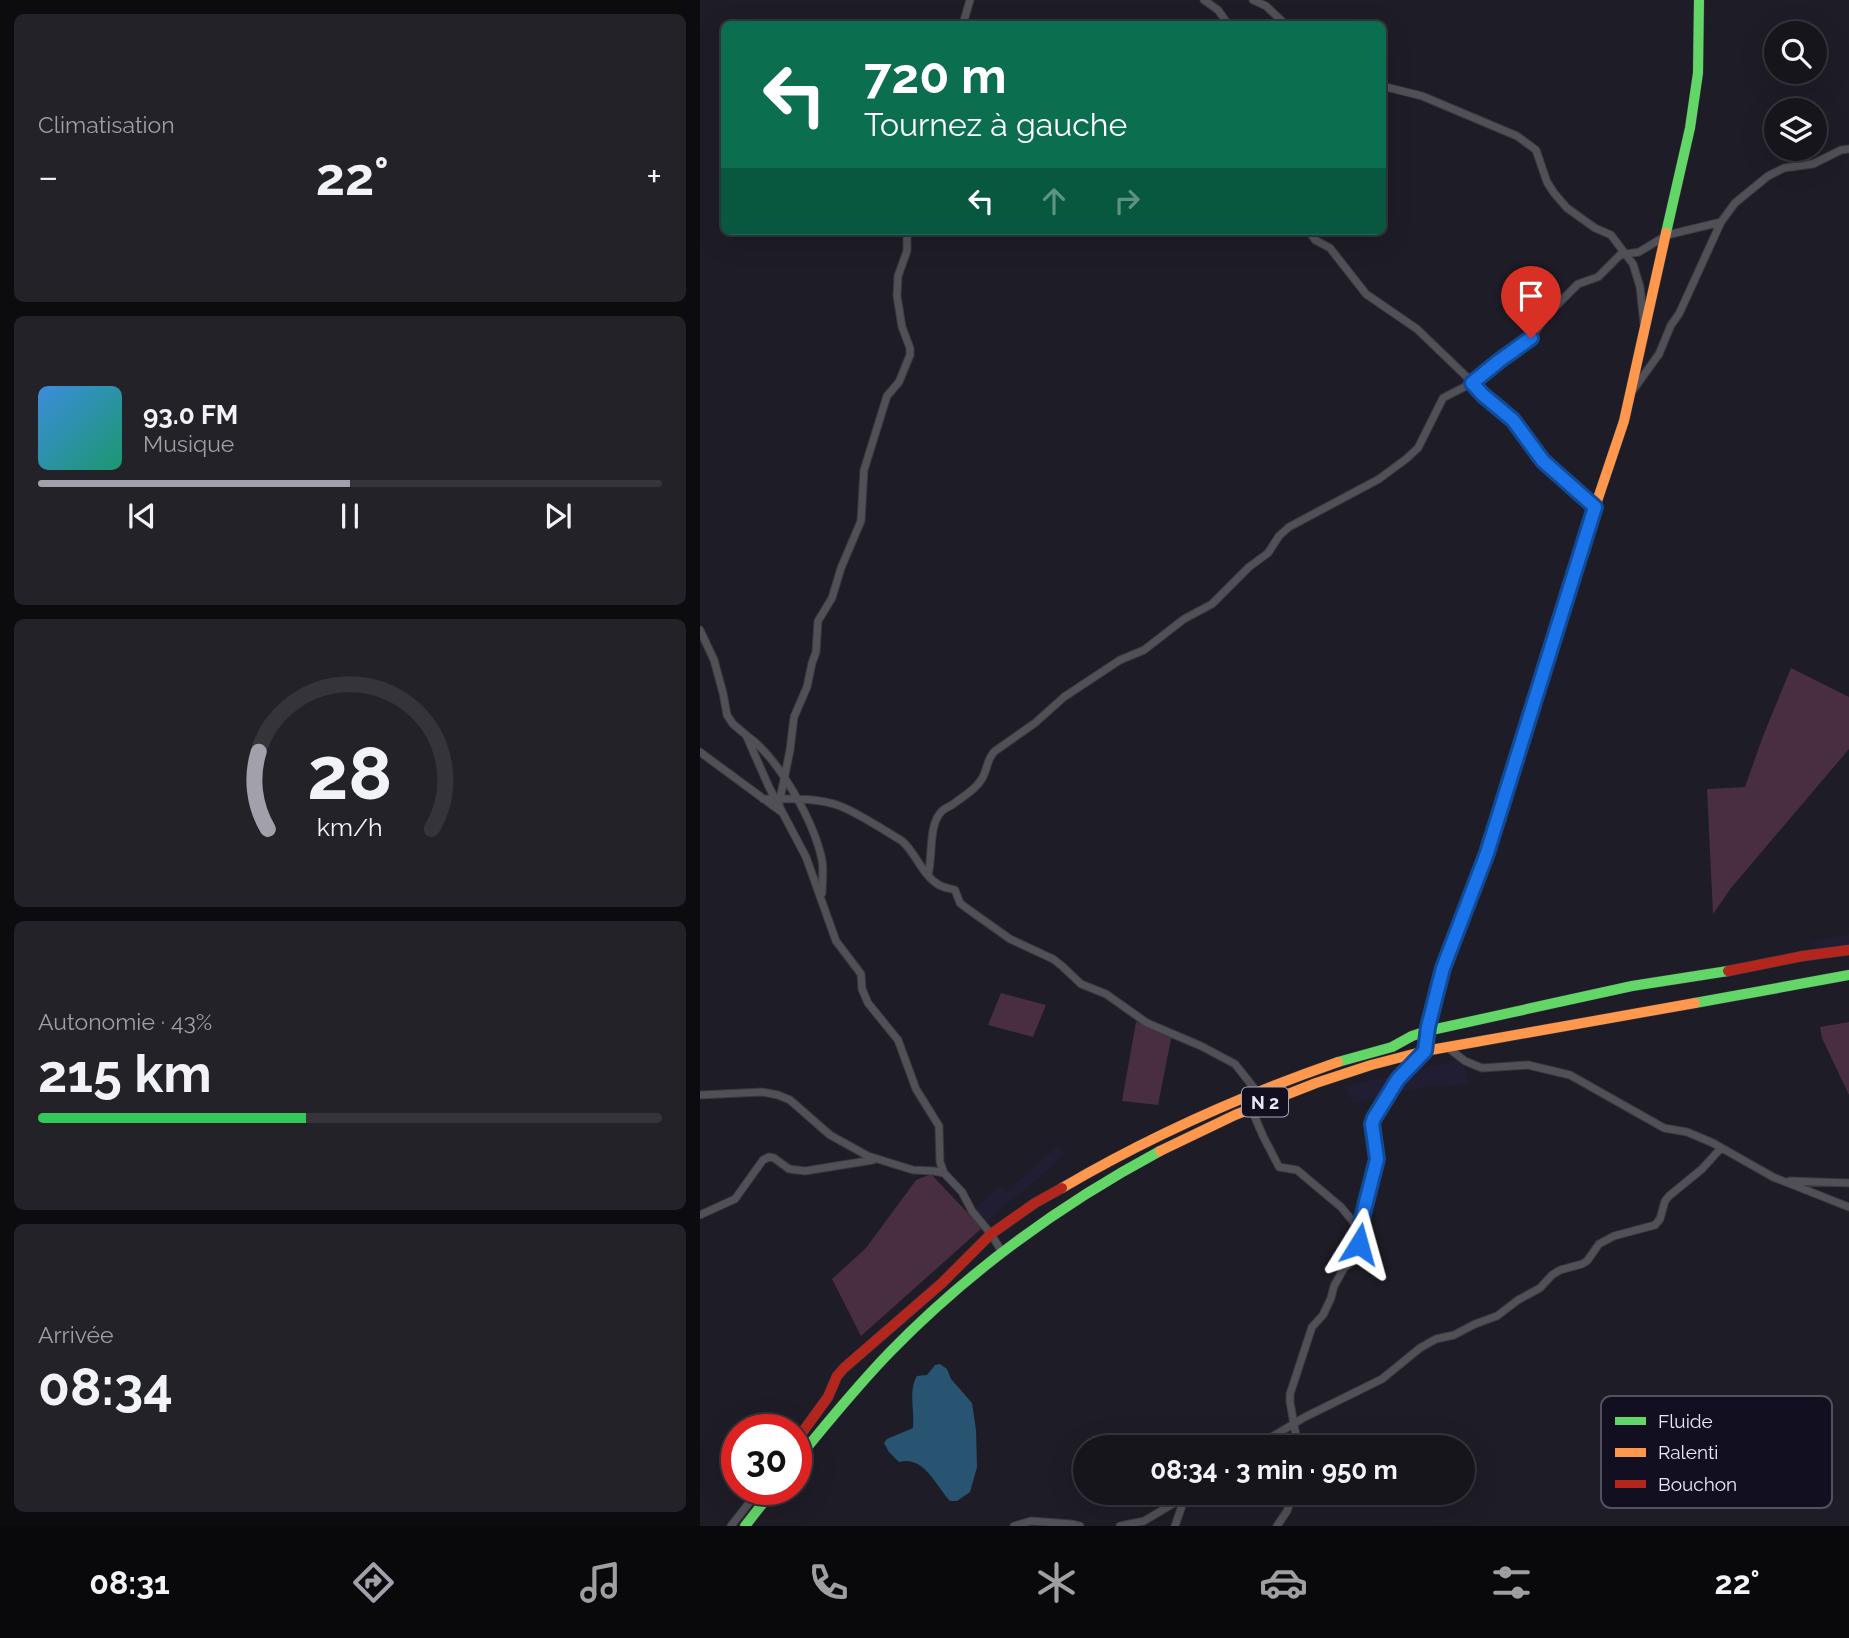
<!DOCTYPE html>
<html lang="fr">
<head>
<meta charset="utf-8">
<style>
  :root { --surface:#16151c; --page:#232229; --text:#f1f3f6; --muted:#9e9fa3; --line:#35343b; --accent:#a1a0ab }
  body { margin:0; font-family:Raleway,sans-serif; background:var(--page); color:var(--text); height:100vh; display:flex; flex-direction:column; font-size:26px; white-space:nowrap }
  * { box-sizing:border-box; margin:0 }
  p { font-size:23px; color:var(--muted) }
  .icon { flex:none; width:38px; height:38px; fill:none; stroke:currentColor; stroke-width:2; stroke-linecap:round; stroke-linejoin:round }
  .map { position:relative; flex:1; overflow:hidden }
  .drawer { display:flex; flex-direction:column; gap:14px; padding:14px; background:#0c0c0f; width:700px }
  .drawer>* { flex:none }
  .guide { position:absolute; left:21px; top:21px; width:665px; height:214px; border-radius:10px; box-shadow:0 7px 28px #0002,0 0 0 2px var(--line); background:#0b6e4f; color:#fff; overflow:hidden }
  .fabs { position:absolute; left:1064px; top:21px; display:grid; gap:14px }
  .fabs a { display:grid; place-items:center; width:63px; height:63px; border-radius:50%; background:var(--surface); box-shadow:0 7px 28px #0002,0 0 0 2px var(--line); font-size:35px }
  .speed { position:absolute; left:21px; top:1414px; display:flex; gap:14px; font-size:35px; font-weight:700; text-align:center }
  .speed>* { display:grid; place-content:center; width:91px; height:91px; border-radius:50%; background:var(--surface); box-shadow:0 7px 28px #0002,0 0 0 2px var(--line); line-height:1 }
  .speed .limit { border:10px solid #d22; background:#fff; color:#111 }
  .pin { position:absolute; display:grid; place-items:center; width:60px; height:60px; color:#fff; margin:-72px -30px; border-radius:50% 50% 50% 0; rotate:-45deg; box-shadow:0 0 7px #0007 }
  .pin .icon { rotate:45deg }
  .me { position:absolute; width:77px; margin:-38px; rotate:8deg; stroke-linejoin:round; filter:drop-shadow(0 0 5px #0008) }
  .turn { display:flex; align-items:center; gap:24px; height:147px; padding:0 28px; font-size:32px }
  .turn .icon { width:91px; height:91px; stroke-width:2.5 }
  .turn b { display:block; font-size:49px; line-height:60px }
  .lanes { display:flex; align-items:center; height:66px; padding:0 28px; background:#0003; justify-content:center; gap:35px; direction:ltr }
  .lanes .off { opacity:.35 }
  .big { font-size:52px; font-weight:700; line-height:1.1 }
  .drawer .widget { flex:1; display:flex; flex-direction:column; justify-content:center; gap:10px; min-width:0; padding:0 24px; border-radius:10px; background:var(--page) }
  .drawer .dial { align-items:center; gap:0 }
  .dial svg { height:182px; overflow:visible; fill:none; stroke:var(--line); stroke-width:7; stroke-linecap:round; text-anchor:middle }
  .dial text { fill:var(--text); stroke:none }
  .song { display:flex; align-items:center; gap:21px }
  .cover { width:84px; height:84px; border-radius:10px; background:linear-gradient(135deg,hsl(210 70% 55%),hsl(160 70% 35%)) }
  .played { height:7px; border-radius:4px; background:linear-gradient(90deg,var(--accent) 50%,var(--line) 50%) }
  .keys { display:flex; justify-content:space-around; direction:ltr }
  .heat { display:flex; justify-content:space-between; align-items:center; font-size:38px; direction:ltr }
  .charge { height:10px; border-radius:5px; background:linear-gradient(90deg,#34c759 43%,var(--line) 0) }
  .trip { position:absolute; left:373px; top:1435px; width:402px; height:70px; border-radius:35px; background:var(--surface); box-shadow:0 7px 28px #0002,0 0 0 2px var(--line); font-weight:700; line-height:70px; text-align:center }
  .dock { display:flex; height:112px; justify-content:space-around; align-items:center; background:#09080b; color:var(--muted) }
  .dock .icon { width:49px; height:49px }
  .dock .current { color:var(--accent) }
  .dock b { font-size:32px; color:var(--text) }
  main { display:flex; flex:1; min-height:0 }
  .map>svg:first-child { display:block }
  .built { fill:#211e34 }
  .green { fill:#492d40 }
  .water { fill:#285471 }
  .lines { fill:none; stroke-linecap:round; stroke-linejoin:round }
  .street-casing { stroke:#39383f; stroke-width:9 }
  .fast-casing { stroke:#39383f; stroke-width:11 }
  .slow-casing { stroke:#39383f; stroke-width:11 }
  .jam-casing { stroke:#39383f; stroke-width:11 }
  .street { stroke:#515057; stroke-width:7 }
  .fast { stroke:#63d668; stroke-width:10 }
  .slow { stroke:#ff974d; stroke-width:10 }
  .jam { stroke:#b3261e; stroke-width:10 }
  .route-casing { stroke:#114b97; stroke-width:18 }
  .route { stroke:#1a73e8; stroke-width:12 }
  .labels { text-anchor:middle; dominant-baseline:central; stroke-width:7; stroke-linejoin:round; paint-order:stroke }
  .shield { fill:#120f20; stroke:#a8a6b4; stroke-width:2 }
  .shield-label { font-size:18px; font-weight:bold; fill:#e8e7f3 }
  .key { fill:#120f20; stroke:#52505f; stroke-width:2 }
  .key-label { font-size:19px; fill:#e8e7f3 }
</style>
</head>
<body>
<main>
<section class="drawer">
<div class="widget"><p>Climatisation</p>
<div class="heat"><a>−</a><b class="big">22°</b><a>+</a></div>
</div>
<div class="widget">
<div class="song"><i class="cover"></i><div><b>93.0 FM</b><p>Musique</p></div></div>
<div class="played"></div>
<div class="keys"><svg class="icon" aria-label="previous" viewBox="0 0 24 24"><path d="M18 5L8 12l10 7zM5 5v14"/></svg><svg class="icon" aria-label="pause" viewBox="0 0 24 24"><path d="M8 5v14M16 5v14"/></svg><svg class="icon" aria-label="next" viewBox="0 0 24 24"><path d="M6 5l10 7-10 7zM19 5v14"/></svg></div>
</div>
<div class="widget dial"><svg viewBox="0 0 100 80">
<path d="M14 69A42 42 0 1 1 86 69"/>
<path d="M14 69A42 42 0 0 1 10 35" stroke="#a1a0ab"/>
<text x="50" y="56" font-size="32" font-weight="700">28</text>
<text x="50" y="72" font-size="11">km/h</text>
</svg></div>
<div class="widget"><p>Autonomie · 43%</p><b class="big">215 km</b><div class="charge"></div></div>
<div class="widget"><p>Arrivée</p><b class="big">08:34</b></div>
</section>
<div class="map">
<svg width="1149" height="1526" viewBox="0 0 1149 1526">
  <rect width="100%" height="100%" fill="#1e1c26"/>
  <!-- built -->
  <path class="built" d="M1149,934V950L1115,954L1112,942Z
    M762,1059L769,1084L726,1087L653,1103L644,1087Z
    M357,1147L366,1154L283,1225L272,1211L300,1186L306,1192Z"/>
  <!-- green -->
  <path class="green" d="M1091,668L1149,697V749L1031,888L1013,914L1007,789L1045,787L1063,736Z
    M301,993L346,1005L333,1037L288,1025Z
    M436,1022L447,1023L472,1034L458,1105L422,1101Z
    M1149,1022V1095L1122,1038L1120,1027Z
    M231,1174L282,1228L161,1336L132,1279L166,1248L216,1180Z"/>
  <!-- water -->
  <path class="water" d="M240,1364L247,1369L251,1379L272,1403L276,1430L277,1467L270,1492L257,1501H250C236,1486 224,1455 199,1462L189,1452L184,1443L187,1439L213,1428C215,1411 208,1391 217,1376L227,1375L235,1365Z"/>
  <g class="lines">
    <!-- street casing -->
    <g class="street-casing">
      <path id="street" d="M504,0L518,10L528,24
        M553,0L566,6L585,24
        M263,24L270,0
        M682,86L722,96L817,136L836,150L847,182L854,193L867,208L895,228L911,235L933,264L940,287L944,324
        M609,231L615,240L630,248L666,294L717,329L770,380L783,395L813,420L843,461L895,507
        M933,390L959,354L971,325L979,314L1021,222L1035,203L1068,176L1084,168L1113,164L1141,150L1149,149
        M0,630L14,660L23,693L27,715L33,724L46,735L69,787L106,857L136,941L161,974L162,989L168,1003L198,1040L216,1089L239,1126L240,1162L244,1173L262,1192L272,1211L291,1234L302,1252
        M47,736C79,758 114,822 122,860C124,870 122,883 122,893
        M0,752L80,811
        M63,799C88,799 116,797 140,806C158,813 184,830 202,841C216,853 222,875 239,885C244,888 249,888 255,890L260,903L265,907L310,939L353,959L362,966L381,984L406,994L447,1023L501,1046L535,1064L558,1093
        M79,804L90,750L94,717L107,687L112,663L116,652L118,621L132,598L141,568L161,521L164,470L187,396L199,382L210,355V348L202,327L197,296L198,276L207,251V231
        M228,875C233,857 228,824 242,811C246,807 252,806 256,802C264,796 276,789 281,780C288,771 286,759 295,751L335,723L364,697L420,660L444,650L484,619L512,604L549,567L568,553L579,536L589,527L679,479L706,459L718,448L743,398L772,383L799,361L831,338L848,314L878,284L898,277L920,255L939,252L967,235L1021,222
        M747,1047L765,1061L782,1068L828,1065L870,1075L964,1128L987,1132L1013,1143L1073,1177L1149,1207
        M0,1095L62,1092L78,1095L90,1100L130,1135L168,1156L213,1170L234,1171L244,1173
        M551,1108L563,1136L579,1167L597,1170L641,1207L655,1224L657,1237
        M1090,1181L1149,1183
        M0,1215L35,1199L63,1160L69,1157L74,1158L89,1169L105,1171L173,1160
        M555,1447L605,1417L682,1379L720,1348L736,1339L754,1335L775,1324L797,1316L818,1300L840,1288L852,1275L860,1270L882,1264L887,1261L899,1244L914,1236L955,1225L960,1219L965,1201L969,1196L1002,1169L1021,1148
        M598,1447L590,1402V1394L612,1327L623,1315L631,1298L634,1286L644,1268L656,1259L658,1254L662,1218L677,1159L672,1124L674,1118L698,1079L723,1053
        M31,1526L60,1489
        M314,1526L331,1521L372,1524L380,1526
        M420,1526L444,1521L491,1493
        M475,1526L485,1497
        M577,1526L587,1511L594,1493"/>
    </g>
    <!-- fast casing -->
    <g class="fast-casing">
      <path id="fast" d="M966,233L990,128L998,73L999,0
        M995,1003L1149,975
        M725,1051C734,980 765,919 787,852C807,793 824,733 843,673
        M638,1062L692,1047L712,1036L727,1031L932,986L1028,971
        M96,1461C126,1424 157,1386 190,1352C269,1271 361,1204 460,1151
        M45,1526L74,1489"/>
    </g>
    <!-- slow casing -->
    <g class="slow-casing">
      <path id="slow" d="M843,673L889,525L924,421L966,233
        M460,1151L535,1115L616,1083L671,1065L725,1051L995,1003
        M362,1188C449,1137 543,1095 638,1062"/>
    </g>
    <!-- jam casing -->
    <g class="jam-casing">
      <path id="jam" d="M1028,971L1103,956L1149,950
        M96,1441L128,1397L137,1376L144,1368L242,1283L291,1234L335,1203L362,1188"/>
    </g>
    <!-- street -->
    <use href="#street" class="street"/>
    <!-- fast -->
    <use href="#fast" class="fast"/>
    <!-- slow -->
    <use href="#slow" class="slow"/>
    <!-- jam -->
    <use href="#jam" class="jam"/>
  </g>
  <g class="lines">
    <!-- route casing -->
    <g class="route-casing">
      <path id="route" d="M659,1244L662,1218L677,1159L672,1124L674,1118L698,1079L725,1051L728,1027L743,968L787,853L895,507L843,461L813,420L783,395L772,383L799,361L831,338"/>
    </g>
    <!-- route -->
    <use href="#route" class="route"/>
  </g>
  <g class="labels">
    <!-- shield labels -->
    <rect class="shield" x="542" y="1087.5" width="46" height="29" rx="5"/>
    <g class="shield-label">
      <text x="565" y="1102">N 2</text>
    </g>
  </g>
  <!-- legend -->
  <rect x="901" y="1396" width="231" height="112" rx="10" class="key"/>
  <rect x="915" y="1417" width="31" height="8" fill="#63d668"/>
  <rect x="915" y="1448" width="31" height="9" fill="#ff974d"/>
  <rect x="915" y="1480" width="31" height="8" fill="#b3261e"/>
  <g class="key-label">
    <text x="958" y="1428">Fluide</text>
    <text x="958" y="1459">Ralenti</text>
    <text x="958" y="1491">Bouchon</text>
  </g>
</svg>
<div class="fabs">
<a><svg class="icon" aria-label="search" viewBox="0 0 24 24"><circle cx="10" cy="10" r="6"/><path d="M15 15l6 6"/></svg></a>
<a><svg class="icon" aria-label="layers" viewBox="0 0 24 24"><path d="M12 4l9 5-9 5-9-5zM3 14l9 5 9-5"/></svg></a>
</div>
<div class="speed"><div class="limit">30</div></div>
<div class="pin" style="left:831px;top:338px;background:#d93025"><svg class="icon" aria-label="arrive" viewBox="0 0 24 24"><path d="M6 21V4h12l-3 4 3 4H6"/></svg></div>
<svg class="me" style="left:659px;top:1244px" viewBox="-20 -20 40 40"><path d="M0-17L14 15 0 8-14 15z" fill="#1a73e8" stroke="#fff" stroke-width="4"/></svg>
<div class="trip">08:34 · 3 min · 950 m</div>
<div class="guide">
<div class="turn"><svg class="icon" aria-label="left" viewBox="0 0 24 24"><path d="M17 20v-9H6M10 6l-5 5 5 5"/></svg><div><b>720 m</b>Tournez à gauche</div></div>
<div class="lanes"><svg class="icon" aria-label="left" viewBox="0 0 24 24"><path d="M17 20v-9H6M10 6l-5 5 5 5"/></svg><svg class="icon off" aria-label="ahead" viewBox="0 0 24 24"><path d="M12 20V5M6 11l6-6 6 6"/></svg><svg class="icon off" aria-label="right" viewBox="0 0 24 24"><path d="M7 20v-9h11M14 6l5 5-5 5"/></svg></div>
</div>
</div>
</main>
<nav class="dock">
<b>08:31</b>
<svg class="icon current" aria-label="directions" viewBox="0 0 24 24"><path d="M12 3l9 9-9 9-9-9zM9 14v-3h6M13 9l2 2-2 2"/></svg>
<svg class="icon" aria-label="music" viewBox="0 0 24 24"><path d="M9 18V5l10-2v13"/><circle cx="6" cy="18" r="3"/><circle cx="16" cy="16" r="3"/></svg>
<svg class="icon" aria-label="phone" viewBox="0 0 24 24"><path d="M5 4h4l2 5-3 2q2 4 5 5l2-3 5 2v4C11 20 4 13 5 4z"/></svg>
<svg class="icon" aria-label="climate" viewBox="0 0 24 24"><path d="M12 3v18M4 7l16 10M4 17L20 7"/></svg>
<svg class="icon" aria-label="car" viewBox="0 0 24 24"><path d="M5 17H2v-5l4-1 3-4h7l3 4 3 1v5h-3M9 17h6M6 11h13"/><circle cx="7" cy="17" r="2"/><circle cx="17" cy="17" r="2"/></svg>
<svg class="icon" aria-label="filters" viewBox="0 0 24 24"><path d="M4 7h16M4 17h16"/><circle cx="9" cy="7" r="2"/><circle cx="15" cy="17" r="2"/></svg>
<b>22°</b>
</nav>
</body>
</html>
